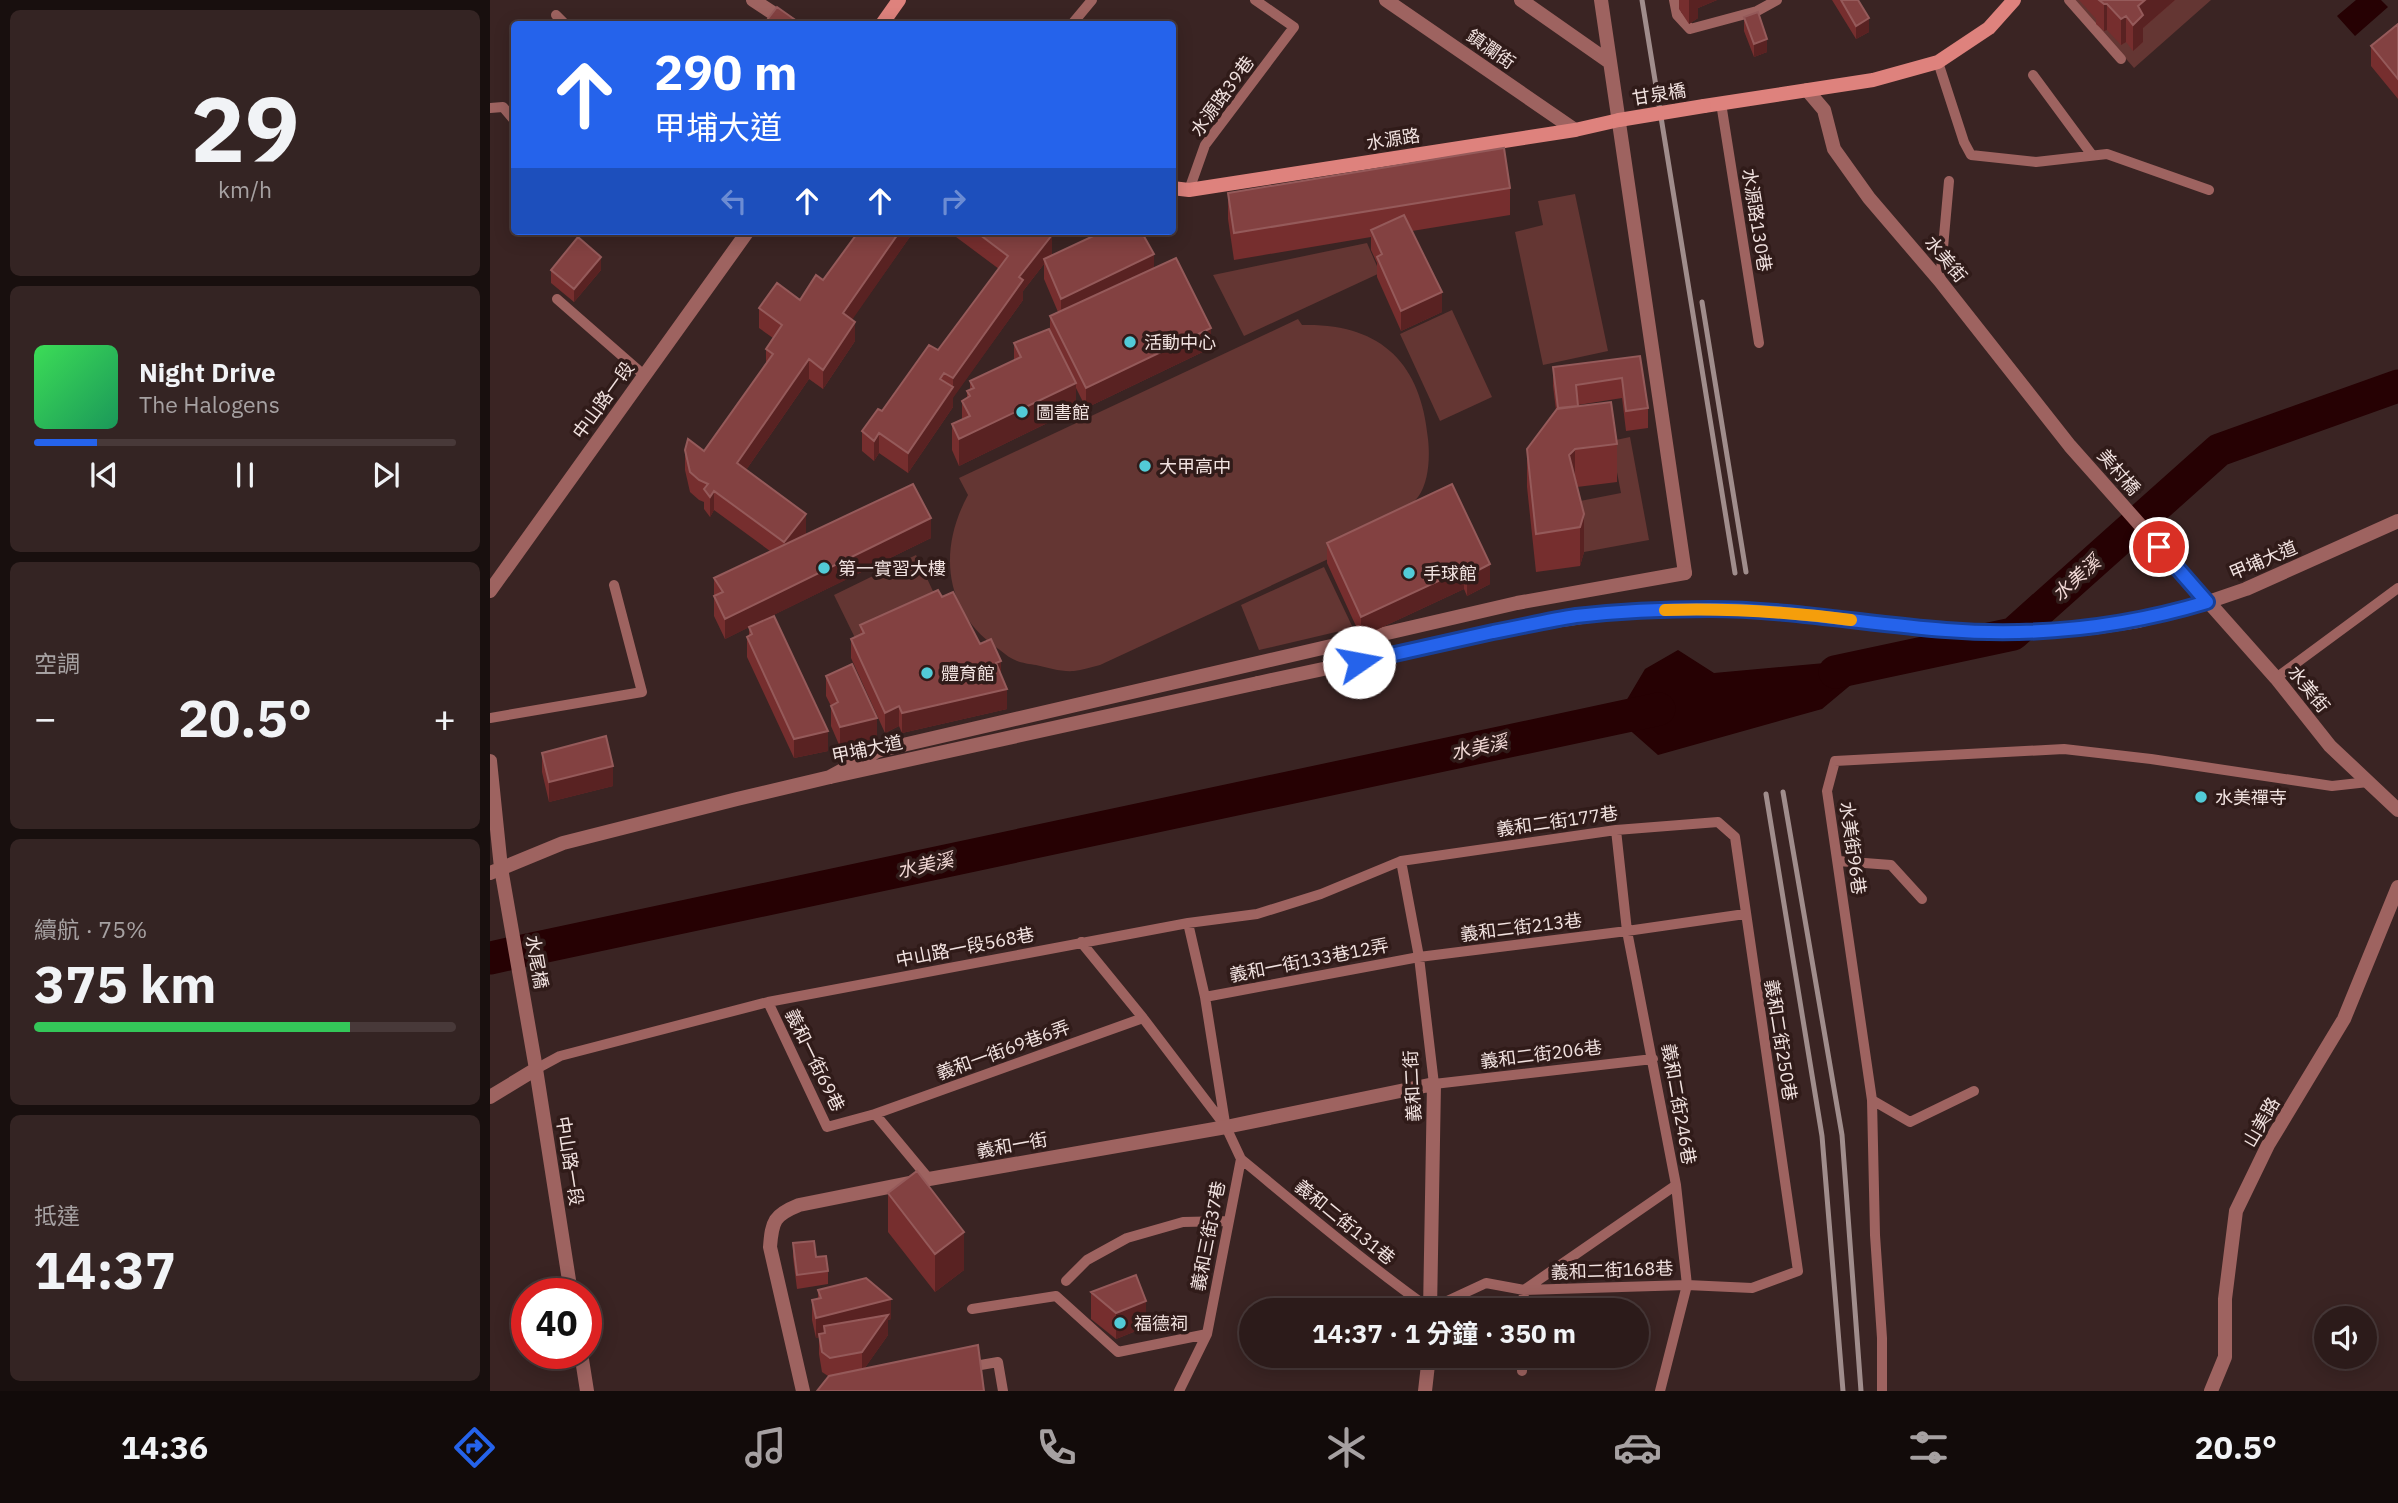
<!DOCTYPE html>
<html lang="zh-TW">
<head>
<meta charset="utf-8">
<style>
  :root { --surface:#2c1b1a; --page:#342423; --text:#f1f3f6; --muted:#a6a1a2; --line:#483939; --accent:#2563eb }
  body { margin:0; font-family:"IBM Plex Sans","Noto Sans TC",sans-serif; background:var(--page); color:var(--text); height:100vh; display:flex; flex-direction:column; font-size:26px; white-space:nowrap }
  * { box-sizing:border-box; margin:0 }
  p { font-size:23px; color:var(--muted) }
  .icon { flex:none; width:38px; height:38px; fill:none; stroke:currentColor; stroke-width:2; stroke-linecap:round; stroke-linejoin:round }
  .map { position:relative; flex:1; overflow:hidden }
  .details { display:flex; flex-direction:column; gap:10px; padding:10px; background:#180f0e; width:490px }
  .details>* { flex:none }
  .banner { position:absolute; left:21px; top:21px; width:665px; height:214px; border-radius:7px; box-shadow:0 4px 18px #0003,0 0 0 2px var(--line); background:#2563eb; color:#fff; overflow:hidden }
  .tools { position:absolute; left:1824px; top:1306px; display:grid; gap:14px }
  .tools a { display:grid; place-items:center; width:63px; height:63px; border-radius:50%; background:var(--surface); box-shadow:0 4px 18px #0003,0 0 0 2px var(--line); font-size:35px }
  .speed { position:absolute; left:21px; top:1278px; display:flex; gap:14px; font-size:35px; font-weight:700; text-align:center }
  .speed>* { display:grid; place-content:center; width:91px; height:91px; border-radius:50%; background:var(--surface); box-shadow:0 4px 18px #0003,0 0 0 2px var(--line); line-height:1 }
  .speed .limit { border:10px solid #d22; background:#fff; color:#111 }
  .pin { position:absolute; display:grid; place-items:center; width:60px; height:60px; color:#fff; margin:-30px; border:4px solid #fff; border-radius:50%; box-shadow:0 2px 7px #0007 }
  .me { position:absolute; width:77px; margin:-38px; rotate:78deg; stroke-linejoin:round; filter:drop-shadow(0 0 5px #0008) }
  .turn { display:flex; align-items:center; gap:24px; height:147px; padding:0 28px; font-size:32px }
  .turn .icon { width:91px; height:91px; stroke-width:2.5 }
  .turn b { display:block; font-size:49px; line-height:60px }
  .lanes { display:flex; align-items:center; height:66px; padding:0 28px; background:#0003; justify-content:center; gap:35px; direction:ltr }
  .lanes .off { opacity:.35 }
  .big { font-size:52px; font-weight:700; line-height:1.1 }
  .details .widget { flex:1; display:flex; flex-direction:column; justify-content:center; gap:10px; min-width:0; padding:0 24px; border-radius:10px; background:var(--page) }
  .details .dial { align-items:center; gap:0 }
  .dial b { font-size:91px; line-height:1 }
  .song { display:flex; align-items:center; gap:21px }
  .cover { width:84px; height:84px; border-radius:10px; background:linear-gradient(135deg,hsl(130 70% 55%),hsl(150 70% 35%)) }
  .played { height:7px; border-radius:4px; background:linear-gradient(90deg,var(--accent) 15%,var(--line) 15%) }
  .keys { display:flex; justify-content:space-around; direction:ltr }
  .heat { display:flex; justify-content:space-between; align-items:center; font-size:38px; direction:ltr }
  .charge { height:10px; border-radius:5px; background:linear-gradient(90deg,#34c759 75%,var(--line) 0) }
  .trip { position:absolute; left:749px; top:1298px; width:410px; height:70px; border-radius:35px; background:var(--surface); box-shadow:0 4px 18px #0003,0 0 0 2px var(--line); font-weight:700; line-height:70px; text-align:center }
  .tab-bar { display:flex; height:112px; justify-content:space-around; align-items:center; background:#120b0a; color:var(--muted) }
  .tab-bar .icon { width:49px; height:49px }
  .tab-bar .on { color:var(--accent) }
  .tab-bar b { font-size:32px; color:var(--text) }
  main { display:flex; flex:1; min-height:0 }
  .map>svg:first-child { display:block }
  .green { fill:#643633 }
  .water { fill:#260103 }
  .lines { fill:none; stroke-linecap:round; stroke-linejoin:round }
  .river { stroke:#260103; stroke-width:33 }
  .service { stroke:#9e6360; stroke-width:10 }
  .minor { stroke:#9e6360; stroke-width:14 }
  .tertiary { stroke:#9e6360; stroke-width:14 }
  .secondary { stroke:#de827d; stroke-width:14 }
  .rail { stroke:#a08d8c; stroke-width:5 }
  .tertiary-bridge { stroke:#9e6360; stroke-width:14 }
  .secondary-bridge { stroke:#de827d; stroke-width:14 }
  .wall { fill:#762e2e }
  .shaded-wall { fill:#592222 }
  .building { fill:#834141; stroke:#955a5a; stroke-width:2 }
  .route-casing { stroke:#184099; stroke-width:18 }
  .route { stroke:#2563eb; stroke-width:12 }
  .slow { stroke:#f59e0b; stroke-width:12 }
  .poi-dot { fill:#52cbd7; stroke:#301b19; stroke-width:2.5 }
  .labels { text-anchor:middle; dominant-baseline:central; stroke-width:7; stroke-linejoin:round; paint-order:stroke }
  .street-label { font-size:18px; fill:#f1e2e0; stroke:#301b19 }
  .poi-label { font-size:18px; fill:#f1e2e0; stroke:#301b19; text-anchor:start }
  .water-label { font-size:19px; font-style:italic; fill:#f2d9d6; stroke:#301b19 }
</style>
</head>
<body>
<main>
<section class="details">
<div class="widget dial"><b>29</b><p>km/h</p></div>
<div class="widget">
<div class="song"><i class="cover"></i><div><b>Night Drive</b><p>The Halogens</p></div></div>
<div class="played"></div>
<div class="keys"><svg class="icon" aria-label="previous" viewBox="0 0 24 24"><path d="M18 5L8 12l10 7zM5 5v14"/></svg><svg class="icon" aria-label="pause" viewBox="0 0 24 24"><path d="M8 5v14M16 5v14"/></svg><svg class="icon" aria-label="next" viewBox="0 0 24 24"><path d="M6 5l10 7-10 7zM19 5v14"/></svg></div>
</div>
<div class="widget"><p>空調</p>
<div class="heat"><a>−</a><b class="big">20.5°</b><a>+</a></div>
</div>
<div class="widget"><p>續航 · 75%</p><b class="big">375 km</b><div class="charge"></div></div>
<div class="widget"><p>抵達</p><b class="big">14:37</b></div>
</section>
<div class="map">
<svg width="1908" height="1391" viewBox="0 0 1908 1391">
  <rect width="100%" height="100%" fill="#3a2423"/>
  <!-- green -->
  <path class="green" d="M1585,0H1721L1644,68Z
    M1085,194L1118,351L1053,365L1025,232L1053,225L1048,201Z
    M877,243L890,273L754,336L723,275Z
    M962,310L1002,397L950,421L910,334Z
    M808,319L812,325C890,323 931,362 938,439C940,457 939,482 928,497C914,515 894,530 875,542L610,665C601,667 592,670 584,671C572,672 558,668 546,665C540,664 531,663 525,660C519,658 513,652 507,648C454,611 448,550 478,495L469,478Z
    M1140,437L1159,540L1094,552L1085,502L1131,493L1121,441Z
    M426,555L449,604L368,644L344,595Z
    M834,567L863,628L769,650L751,605Z"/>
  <!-- water -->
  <path class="water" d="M1866,0H1891L1898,7L1865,36L1847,16Z
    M1188,650L1224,673L1346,662L1387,663L1332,709L1168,755L1126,718L1155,669Z"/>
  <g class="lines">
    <!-- river -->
    <path class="river" d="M1345,672L1523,634L1729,450L1908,386
      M0,958L1169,709"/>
    <!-- service -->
    <path class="service" d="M1184,0L1187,15L1200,29L1267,11L1287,0
      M1579,0L1631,59
      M66,15L75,24
      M582,24L602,0
      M1448,62L1474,142L1481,155L1546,162L1617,154L1719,190
      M1543,75L1602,155
      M1231,103L1269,343
      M0,108L13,107L24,120
      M699,190L715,145L804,27L765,0
      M1450,281L1459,181
      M67,299L155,376
      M1786,678L1908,588
      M0,718L152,692L124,585
      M1126,830L1137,931L1186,1185L1197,1285L1170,1391
      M911,861L929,957L944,1084L1163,1059
      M1348,861L1401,865L1432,899
      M698,923L715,997L735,1123
      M591,942L653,1018L736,1127L751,1159L717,1334L689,1391
      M715,997L929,957L1137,931L1255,914
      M278,1002L337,1127L385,1114L439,1179
      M46,1069L70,1056L278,1002L698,923L767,914L831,894L911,861L1126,830L1228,822L1245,837L1308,1271L1262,1288L1197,1285L1034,1290L996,1283L940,1309C874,1262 813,1210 751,1159
      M1382,1100L1420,1122L1484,1091
      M385,1114L653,1018
      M576,1281L597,1260L637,1238L693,1222L738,1221
      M482,1309L566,1296L628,1352L717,1334
      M1033,1311L1034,1290L1186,1185
      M479,1367L508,1362L513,1391
      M1032,1371V1356
      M1392,1391V1338L1385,1235L1382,1100L1337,791L1345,761L1574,749L1661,759L1842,786L1878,782"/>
    <!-- minor -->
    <path class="minor" d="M263,0L300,24
      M896,0L1085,130
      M1031,0L1118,61
      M1111,0L1195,573
      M0,591L258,231
      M313,1391L280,1247C282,1221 284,1215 309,1205L439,1179L736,1127L944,1084L940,1311
      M935,1391L939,1356
      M1721,1391L1735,1357V1299L1746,1211L1778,1145L1854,1019L1908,887"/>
    <!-- tertiary -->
    <path class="tertiary" d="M1317,90L1334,110L1344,149L1379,198L1450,281L1580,446L1786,678L1840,746L1908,810
      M1648,621L1718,602L1756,589L1908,521
      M0,761L11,868L46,1069L81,1293
      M340,777L387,751L1027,603L1195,573
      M0,873L73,843L247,799L340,777L768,683
      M0,1097L46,1069
      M91,1353L97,1391"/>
    <!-- secondary -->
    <path class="secondary" d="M392,24L409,0
      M1214,106L1383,80L1448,62L1499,28L1524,0
      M682,188L699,190L1085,130L1129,120"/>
    <!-- rail -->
    <path class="rail" d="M1152,0L1245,573
      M1212,302L1256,572
      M1293,792L1352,1135L1371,1391
      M1276,794L1332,1136L1353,1391"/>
    <!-- tertiary-bridge -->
    <path class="tertiary-bridge" d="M768,683L1044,624L1126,612L1221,609L1271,611L1454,630L1525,633L1602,628L1648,621"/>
    <!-- secondary-bridge -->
    <path class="secondary-bridge" d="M1129,120L1214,106"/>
  </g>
  <!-- wall -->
  <path class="wall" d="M1189,0H1227L1208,8V18L1199,24L1189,9Z
    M1342,0H1368L1379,32L1366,39Z
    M1589,0H1685L1653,28V42L1643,51L1636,42L1631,45L1617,30L1614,31L1606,24V19Z
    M1254,17L1277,52L1264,57L1254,31Z
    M1908,24V99L1881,66V46Z
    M1020,188V215L922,231L952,312L911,331L887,277V263L881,250V237L744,260L738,219V193Z
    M369,231H424L362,319L365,341L333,389L319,379L256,470L316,534L314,535L441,538L261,626L338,751L304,758L257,657V637L259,636V627L235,639L224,616V578L280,551L224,510L220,517L214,509V502L209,500L200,492L195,470V450L214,451L276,364V349L283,338L269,328V308L310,300L333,280Z
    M458,231H557L562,254L560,257L664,269L721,348L596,408L586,388V409L469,466L462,450V424L472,419V401L477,398V391L480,390V381L524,360V343L560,332V316L568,312L554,279V264L533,291V300L463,397V407L418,473L389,453L384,461L372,451V431L448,350L509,269Z
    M61,270H111L84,302L61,283Z
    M1150,356L1158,408V428L1136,431L1132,398L1088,405V406L1127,444V482L1087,487L1094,552L1090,566L1046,572L1037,487V449L1066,410L1063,386V367Z
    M962,484L1000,584L977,596L974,589L871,637L837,563V543Z
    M452,597L490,644L511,675L517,709L412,733L409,726L395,733L361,658V639L370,634V625Z
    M336,676L387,738L350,747L341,726V706L336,696Z
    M52,753L123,786L59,802L52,772Z
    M398,1193L474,1270L445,1292L398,1232Z
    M303,1243L326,1257L338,1271V1284L307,1289L303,1257Z
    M328,1290L401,1319L398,1320V1335L374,1369L338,1376L332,1372L329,1354V1337L326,1338L322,1320V1300L328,1299Z
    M601,1292L656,1327L626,1339L601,1319Z"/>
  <!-- shaded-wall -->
  <path class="shaded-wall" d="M1199,0H1227L1208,8V18L1199,24Z
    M1655,0H1685L1653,28V42L1643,51V25L1648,6Z
    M1614,4H1617V30L1614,31Z
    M1636,16V42L1631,45V19Z
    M1379,18V32L1366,39V26Z
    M1277,39V52L1264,57V44Z
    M410,231H424L353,333V313Z
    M562,235V254L555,262L554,259V264L533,291V300L463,398V378L529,277Z
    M664,254V274L571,319V299Z
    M111,257V270L84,302V289Z
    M952,292V312L911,331V311Z
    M365,322V341L333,389V370Z
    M721,328V348L596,408V388Z
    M319,359V379L247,483V463Z
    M586,383V409L469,466V439Z
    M463,387V407L418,473V453Z
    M389,433V453L384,461V441Z
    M1085,449V487L1079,455Z
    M224,491V510L220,517V497Z
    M316,514V534L294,562V542Z
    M1094,514V552L1090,566V527Z
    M441,518V538L235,639V619Z
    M1000,564V584L977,596V576Z
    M974,569V589L871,637V617Z
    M511,661V681L506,663Z
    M517,689V709L412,733V713Z
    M409,706V726L395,733V713Z
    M387,718V738L350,747V727Z
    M338,731V751L304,758V739Z
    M123,766V786L59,802V782Z
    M474,1232V1270L445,1292V1254Z
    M401,1299V1319L398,1320V1335L372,1372V1352L334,1326V1336L326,1338V1318Z
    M656,1301V1327L626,1339V1313Z"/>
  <!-- building -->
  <path class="building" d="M1351,0H1368L1379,18L1366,26Z
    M1609,0H1655L1648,6L1653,15L1643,25L1636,16L1631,19L1617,4H1614Z
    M287,7L311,24H274Z
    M1268,12L1277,39L1264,44L1254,17Z
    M1908,24V79L1881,46Z
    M1014,148L1020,188L744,233L738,193Z
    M914,215L952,292L911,311L887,257L892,254L881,230Z
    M369,231H410L353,313L365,322L333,370L319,359L247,463L316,514L294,542L224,491L220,497L214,489L218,484L209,480L200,472L195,450L198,439L214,451L283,354L276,349L292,325L269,308L287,283L310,300L326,275L333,280Z
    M485,231H557L562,235L529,277L533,280L463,378L454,373L450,379L463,387L418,453L389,433L384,441L372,431L388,409L392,411L439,345L448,350L518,256Z
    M614,231H651L664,254L571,299L554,259Z
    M88,237L111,257L84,289L61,270Z
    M686,258L721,328L596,388L560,316Z
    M559,329L586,383L469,439L462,424L480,416L472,401L480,396L477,391L484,388L480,381L531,357L524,343Z
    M1150,356L1158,408L1136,411L1132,378L1086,385L1088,406L1068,408L1063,367Z
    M1121,402L1127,444L1085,449L1079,455L1094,514L1090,527L1046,534L1037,449L1067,409Z
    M423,484L441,518L235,619L224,596L233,592L224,578Z
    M962,484L1000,564L977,576L974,569L871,617L837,543Z
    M448,590L452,597L463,592L490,644L501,639L511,661L506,663L517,689L412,713L409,706L395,713L361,639L374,633L370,625Z
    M284,616L338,731L304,739L257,637L262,634L259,627Z
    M362,664L387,718L350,727L341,706L348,702L336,676Z
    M116,736L123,766L59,782L52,753Z
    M427,1171L474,1232L445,1254L398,1193Z
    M324,1241L326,1257L336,1256L338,1271L307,1275L303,1243Z
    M646,1275L656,1301L626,1313L601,1292Z
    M376,1278L401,1299L326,1318L322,1300L331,1298L328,1290Z
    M398,1315L372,1352L340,1358L332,1352L329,1334L335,1333L334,1326Z
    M488,1345L494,1391H327L339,1376Z"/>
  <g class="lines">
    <!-- route casing -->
    <g class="route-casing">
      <path id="route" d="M869,662C913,652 958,642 1003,632C1031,627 1058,620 1086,616C1130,611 1175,609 1219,609C1298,609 1377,624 1456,630C1546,637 1631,628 1717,602L1669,547"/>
    </g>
    <!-- route -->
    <use href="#route" class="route"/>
    <!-- slow -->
    <path class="slow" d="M1175,610C1237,608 1299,612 1361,620"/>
  </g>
  <!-- markers -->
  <g class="poi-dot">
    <circle cx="640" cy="342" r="7"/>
    <circle cx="532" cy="412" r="7"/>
    <circle cx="655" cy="466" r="7"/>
    <circle cx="334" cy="568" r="7"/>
    <circle cx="919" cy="573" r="7"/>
    <circle cx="437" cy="673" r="7"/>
    <circle cx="1711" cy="797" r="7"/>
    <circle cx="630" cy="1323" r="7"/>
  </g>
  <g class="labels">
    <!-- street labels -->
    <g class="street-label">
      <text transform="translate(1001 49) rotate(35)">鎮瀾街</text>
      <text transform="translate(1169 94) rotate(-9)">甘泉橋</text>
      <text transform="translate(732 96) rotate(-54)">水源路39巷</text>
      <text transform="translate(903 139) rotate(-9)">水源路</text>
      <text transform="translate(1267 220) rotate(81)">水源路130巷</text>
      <text transform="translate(1456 259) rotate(50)">水美街</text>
      <text transform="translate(113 400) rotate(-54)">中山路一段</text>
      <text transform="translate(1629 472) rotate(49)">美村橋</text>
      <text transform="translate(1773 560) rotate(-23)">甲埔大道</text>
      <text transform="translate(1819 689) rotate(51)">水美街</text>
      <text transform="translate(377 749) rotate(-12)">甲埔大道</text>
      <text transform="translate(1067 821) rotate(-8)">義和二街177巷</text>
      <text transform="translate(1363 848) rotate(82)">水美街96巷</text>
      <text transform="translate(1031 927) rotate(-7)">義和二街213巷</text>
      <text transform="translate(475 947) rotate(-11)">中山路一段568巷</text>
      <text transform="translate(819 960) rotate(-11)">義和一街133巷12弄</text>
      <text transform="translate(47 962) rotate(80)">水尾橋</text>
      <text transform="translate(1291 1040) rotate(81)">義和二街250巷</text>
      <text transform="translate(513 1050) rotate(-20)">義和一街69巷6弄</text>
      <text transform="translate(1051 1054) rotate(-7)">義和二街206巷</text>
      <text transform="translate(325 1060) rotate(64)">義和一街69巷</text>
      <text transform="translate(922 1086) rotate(-93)">義和二街</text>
      <text transform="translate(1189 1104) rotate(80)">義和二街246巷</text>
      <text transform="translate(1771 1122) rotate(-60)">山美路</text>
      <text transform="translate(522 1145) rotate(-10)">義和一街</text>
      <text transform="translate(80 1161) rotate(81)">中山路一段</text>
      <text transform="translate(855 1222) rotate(39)">義和二街131巷</text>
      <text transform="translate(718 1236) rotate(-79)">義和三街37巷</text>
      <text transform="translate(1122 1270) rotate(-2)">義和二街168巷</text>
    </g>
    <!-- poi labels -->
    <g class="poi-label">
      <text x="654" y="342">活動中心</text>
      <text x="546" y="412">圖書館</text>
      <text x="669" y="466">大甲高中</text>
      <text x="348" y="568">第一實習大樓</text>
      <text x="933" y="573">手球館</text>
      <text x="451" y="673">體育館</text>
      <text x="1725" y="797">水美禪寺</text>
      <text x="644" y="1323">福德祠</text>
    </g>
    <!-- water labels -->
    <g class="water-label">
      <text transform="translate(1586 578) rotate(-42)">水美溪</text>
      <text transform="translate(989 747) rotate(-12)">水美溪</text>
      <text transform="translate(435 865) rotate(-12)">水美溪</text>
    </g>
  </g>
</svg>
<div class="tools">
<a><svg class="icon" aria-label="sound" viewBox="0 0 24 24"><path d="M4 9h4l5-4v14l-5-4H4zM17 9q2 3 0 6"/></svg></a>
</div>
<div class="speed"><div class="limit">40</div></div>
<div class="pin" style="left:1669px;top:547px;background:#d93025"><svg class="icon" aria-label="arrive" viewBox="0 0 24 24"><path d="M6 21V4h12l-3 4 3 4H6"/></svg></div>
<svg class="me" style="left:869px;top:662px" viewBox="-20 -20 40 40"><circle r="19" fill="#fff"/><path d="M0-13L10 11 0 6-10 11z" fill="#2563eb"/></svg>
<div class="trip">14:37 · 1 分鐘 · 350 m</div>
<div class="banner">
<div class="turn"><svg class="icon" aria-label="ahead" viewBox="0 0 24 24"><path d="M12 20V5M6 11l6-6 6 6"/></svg><div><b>290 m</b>甲埔大道</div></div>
<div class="lanes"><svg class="icon off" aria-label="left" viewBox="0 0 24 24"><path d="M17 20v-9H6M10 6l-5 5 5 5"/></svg><svg class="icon" aria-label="ahead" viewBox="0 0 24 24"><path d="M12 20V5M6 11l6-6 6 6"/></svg><svg class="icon" aria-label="ahead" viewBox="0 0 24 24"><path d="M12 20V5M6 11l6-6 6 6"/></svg><svg class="icon off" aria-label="right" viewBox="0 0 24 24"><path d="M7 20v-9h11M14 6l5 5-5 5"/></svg></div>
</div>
</div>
</main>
<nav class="tab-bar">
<b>14:36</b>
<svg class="icon on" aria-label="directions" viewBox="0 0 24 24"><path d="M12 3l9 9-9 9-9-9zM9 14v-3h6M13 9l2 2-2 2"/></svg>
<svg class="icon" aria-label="music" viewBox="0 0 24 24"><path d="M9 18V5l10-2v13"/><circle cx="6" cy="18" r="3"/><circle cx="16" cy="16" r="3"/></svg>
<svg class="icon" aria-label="phone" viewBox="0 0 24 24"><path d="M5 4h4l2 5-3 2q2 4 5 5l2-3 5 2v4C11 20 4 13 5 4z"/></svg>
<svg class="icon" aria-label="climate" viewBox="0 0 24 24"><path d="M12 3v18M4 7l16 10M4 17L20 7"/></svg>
<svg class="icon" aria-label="car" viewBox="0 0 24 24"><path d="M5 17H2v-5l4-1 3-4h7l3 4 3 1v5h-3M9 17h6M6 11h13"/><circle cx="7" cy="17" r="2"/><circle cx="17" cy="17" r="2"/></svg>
<svg class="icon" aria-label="filters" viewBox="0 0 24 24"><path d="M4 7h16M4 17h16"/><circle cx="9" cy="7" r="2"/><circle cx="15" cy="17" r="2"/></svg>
<b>20.5°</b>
</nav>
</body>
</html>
